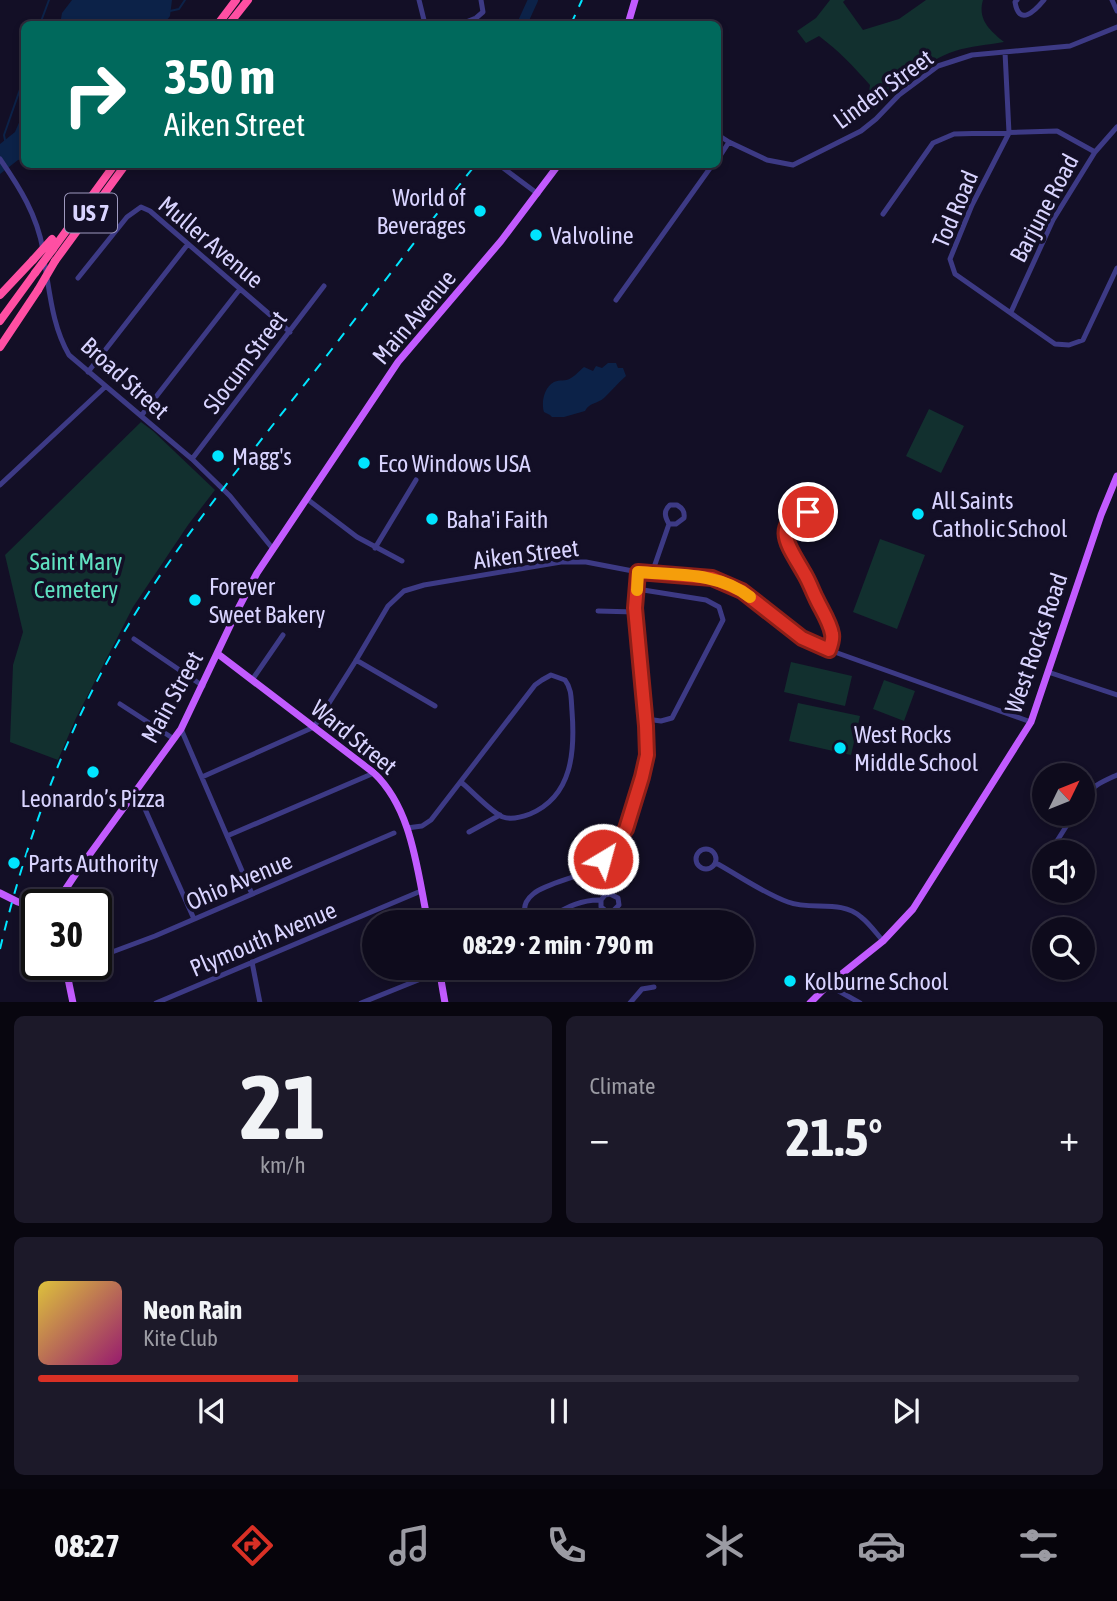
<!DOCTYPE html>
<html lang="en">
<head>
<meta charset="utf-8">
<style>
  :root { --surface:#0e0b1c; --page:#1c1929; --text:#f1f3f6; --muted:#9b9ba3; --line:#2e2b3b; --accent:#d93025 }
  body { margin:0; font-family:"Asap Condensed",sans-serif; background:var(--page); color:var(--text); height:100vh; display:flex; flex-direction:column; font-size:26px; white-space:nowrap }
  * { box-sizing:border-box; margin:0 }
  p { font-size:23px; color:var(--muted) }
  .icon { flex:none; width:38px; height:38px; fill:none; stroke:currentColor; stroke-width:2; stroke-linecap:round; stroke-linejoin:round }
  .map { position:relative; height:1002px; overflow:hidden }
  .panel { display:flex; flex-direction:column; gap:14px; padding:14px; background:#08060f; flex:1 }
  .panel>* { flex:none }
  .guide { position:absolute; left:21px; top:21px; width:700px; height:147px; border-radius:10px; box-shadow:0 4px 10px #0003,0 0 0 2px var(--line); background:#00695c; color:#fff; overflow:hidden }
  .needle { width:46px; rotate:47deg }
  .fabs { position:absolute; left:1032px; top:763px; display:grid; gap:14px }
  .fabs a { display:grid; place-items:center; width:63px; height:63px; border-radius:50%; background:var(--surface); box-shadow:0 4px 10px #0003,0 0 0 2px var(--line); font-size:35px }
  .speed { position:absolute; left:21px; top:889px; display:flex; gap:14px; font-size:35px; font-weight:700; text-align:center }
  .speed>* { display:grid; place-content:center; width:91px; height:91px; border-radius:50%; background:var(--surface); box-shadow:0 4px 10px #0003,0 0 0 2px var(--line); line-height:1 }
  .speed .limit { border:4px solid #111; border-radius:10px; background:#fff; color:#111 }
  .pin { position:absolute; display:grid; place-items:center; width:60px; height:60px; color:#fff; margin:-30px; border:4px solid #fff; border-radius:50%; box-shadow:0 2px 7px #0007 }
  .me { position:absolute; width:77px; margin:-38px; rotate:37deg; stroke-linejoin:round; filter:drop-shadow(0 0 5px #0008) }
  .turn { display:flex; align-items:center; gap:24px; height:147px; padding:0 28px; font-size:32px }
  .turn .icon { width:91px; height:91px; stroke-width:2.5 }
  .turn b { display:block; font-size:49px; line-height:60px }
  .big { font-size:52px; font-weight:700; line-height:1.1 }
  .panel .widget { flex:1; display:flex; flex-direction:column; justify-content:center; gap:10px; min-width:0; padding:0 24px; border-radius:10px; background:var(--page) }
  .panel .dial { align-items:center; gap:0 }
  .dial b { font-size:91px; line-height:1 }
  .song { display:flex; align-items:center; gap:21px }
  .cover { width:84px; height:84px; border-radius:10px; background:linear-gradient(135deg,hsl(50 70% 55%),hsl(320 70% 35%)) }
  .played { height:7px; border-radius:4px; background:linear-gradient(90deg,var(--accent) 25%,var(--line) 25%) }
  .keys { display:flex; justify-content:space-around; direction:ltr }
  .heat { display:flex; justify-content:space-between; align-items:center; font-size:38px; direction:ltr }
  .panel .tiles { flex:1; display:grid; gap:14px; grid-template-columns:1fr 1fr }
  .widget:last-child { grid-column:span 2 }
  .trip { position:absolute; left:362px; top:910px; width:392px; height:70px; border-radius:35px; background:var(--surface); box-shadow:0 4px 10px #0003,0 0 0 2px var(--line); font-weight:700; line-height:70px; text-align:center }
  .tabs { display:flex; height:112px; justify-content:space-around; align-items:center; background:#06040b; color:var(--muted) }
  .tabs .icon { width:49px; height:49px }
  .tabs .current { color:var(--accent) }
  .tabs b { font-size:32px; color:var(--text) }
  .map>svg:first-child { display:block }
  .green { fill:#12302f }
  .water { fill:#0c2248 }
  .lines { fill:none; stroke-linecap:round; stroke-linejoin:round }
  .stream { stroke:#0c2248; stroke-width:2 }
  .river { stroke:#0c2248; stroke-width:10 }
  .minor { stroke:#3d3a85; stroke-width:5 }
  .major { stroke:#c25bff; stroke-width:7 }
  .highway { stroke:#ff4fa3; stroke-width:8 }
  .rail { stroke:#00e5ff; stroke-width:2; stroke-dasharray:10 9; stroke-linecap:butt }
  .highway-bridge { stroke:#ff4fa3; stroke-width:8 }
  .route-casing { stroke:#8d1f18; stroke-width:18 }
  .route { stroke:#d93025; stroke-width:12 }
  .slow { stroke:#f59e0b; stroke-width:12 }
  .poi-dot { fill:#00e5ff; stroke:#130f26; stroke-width:2.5 }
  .labels { text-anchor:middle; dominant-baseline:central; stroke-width:7; stroke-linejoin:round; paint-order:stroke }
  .shield { fill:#130f26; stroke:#9e99be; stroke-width:2 }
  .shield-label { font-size:23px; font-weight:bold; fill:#d9d4ff }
  .street-label { font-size:24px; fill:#d9d4ff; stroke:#130f26 }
  .poi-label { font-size:24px; fill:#d9d4ff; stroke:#130f26; text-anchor:start }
  .park-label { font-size:24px; fill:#5fe0c0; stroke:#130f26 }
</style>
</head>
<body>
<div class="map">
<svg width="1117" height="1003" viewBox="0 0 1117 1003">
  <rect width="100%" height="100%" fill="#130f26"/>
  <!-- green -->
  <path class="green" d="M830,0H845L843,2L863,30L899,19L926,0H983C977,20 991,31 1004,42C988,45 970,46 955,51C924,61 898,88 875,110L869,92L870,85C853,66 839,51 819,36L806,43L797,31L816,18Z
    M929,409L964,426L941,473L906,456Z
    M141,422L153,431L215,490L188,525L133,607L76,718L58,760L10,742L13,665L23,632L5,555Z
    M880,539L925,555L897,629L853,612Z
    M791,662L852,676L845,706L784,692Z
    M884,680L915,691L904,721L873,709Z
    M798,703L860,716L851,755L789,741Z"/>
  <!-- water -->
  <path class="water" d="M72,0H172L170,16L164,24H60L62,13Z
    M24,111V159L18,160L0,174V144L15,132Z
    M608,363H616L618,368H623L626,376C618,383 612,390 604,398C597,404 590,402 585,411L564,417H552L550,415L544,412C541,403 544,387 554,382C560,379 565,382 571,378C575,376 579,371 584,367L593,371L596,366L602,368Z"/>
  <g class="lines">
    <!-- stream -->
    <path class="stream" d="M170,11L179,9L185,0
      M40,24L49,0
      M5,140L4,135L24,78"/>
    <!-- river -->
    <path class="river" d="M522,24L533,0"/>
    <!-- minor -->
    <path class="minor" d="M419,0L425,24
      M1017,0L1015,2C1019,27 1035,11 1044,0
      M1112,0L1117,11
      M461,24L476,18L483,12L481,0
      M1005,52L1009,133L972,205L950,259L955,274L1055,344L1069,345L1083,340L1117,268
      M718,135L729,142L767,160L793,165L861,131L876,119L899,95L938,66L972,55L1070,46L1117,27
      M0,159C20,188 37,215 43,250
      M718,159L729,142
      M498,164L538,194
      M883,214L933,143L954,134L1057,131L1095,152
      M44,260C50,292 52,326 69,355L192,459L230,496L273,549
      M78,278L127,217L141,207L150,211L290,332
      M616,300L713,164
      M1011,312L1053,220L1095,152L1117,127
      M88,372L188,244
      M141,416L240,289
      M192,459L324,286
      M0,485L105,387
      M307,499L357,537L402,561
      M808,512V517C819,529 834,522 824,508C814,505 812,509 804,513C768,528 794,552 805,575C808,581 811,588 814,595C820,607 830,620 832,634C833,640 830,645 829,650
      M375,548L416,480
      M652,573L669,524H676L684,518C685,511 682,508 677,505H670C663,511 665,517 669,524
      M637,589L706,600L719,607L723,620L672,718L661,721L646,719
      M598,611L635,612
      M134,639L203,686
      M356,660L435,706
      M1048,672L1117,695
      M252,680L283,635
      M120,704L174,739
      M181,729L252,894
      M202,777L314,727L355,662L388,606L404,591L424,585L561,562H586L638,572L711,578L742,591L802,638L829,650L1031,722
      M137,791L194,919
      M1083,799C1091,786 1104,781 1117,775
      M407,828L422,826L431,820L535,685L542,680L551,675L565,680C572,689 571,699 572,711C575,750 573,796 530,814C522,817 511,820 503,817C492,813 471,790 461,782
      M469,832L500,815
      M227,836L374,773
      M696 859a10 10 0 1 1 20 0a10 10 0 1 1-20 0Z
      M1050,852L1074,814
      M716,863C738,875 763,893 788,902C811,911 841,899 861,917C869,923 876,933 883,941
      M1045,863L1042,865L1039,871L1042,879L1045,882
      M527,922C511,885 571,883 591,869C605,860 618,844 626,829C633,813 646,769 647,752C649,704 636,657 635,609C635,597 637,584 638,572
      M540,922C560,912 577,899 601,900L605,895L610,894L618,898L619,905L612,912L606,911L601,907V900
      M96,958L155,936L394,833
      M252,962L260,1003
      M66,969L79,964
      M828,985L860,1003
      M156,1003L421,891
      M361,1003L448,968
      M630,1003L642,989L654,987"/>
    <!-- major -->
    <path class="major" d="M628,24L635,0
      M218,654L374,773C413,810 417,872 428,922
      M0,893L18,902L37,909
      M57,905L61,896L79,869L181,729L239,607L257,573L398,362L501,241L559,164
      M65,964L73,1003
      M439,968L445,1003
      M810,1003L828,985L883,941L913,909L1031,722L1101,515L1117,476"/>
    <!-- highway -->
    <path class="highway" d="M218,24L236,0
      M229,24L248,0
      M53,249L115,164
      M55,261L126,164
      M0,295L33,260
      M0,321L35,273
      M0,347L38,290"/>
    <!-- rail -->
    <path class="rail" d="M571,24L582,0
      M0,949C26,840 64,736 120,639C168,556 228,482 287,407C350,326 412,245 476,164"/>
    <!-- highway-bridge -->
    <path class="highway-bridge" d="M33,260L52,239
      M35,273L53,249
      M38,290L55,261"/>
  </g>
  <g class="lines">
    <!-- route casing -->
    <g class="route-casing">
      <path id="route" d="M603,859L615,845L626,829L642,777L647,755L646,726L635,608L638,572L712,578L742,591L802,638L829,650C831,645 833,639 832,634C830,622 821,609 816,598C812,590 809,581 804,573C791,549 768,524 808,512"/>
    </g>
    <!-- route -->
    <use href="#route" class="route"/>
    <!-- slow -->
    <path class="slow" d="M637,590L638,572C676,575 719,572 750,597"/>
  </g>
  <!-- markers -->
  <g class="poi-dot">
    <circle cx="480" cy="211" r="7"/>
    <circle cx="536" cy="235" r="7"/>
    <circle cx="218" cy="456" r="7"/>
    <circle cx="364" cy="463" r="7"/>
    <circle cx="918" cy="514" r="7"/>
    <circle cx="432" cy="519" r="7"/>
    <circle cx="195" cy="600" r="7"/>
    <circle cx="840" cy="748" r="7"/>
    <circle cx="93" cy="772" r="7"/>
    <circle cx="14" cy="863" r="7"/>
    <circle cx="790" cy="981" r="7"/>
  </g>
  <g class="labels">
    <!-- shield labels -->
    <rect class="shield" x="65" y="193.5" width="52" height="39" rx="5"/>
    <g class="shield-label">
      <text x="91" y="213">US 7</text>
    </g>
    <!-- street labels -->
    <g class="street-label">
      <text transform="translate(883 89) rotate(-36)">Linden Street</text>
      <text transform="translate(1044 208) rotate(-62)">Barjune Road</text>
      <text transform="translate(955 209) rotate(-67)">Tod Road</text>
      <text transform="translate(211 242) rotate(40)">Muller Avenue</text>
      <text transform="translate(414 317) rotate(-50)">Main Avenue</text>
      <text transform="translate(245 362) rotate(-53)">Slocum Street</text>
      <text transform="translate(125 378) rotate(42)">Broad Street</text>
      <text transform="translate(526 554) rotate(-7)">Aiken Street</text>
      <text transform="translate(1036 643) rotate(-71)">West Rocks Road</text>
      <text transform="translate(172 697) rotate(-61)">Main Street</text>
      <text transform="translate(354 737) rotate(39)">Ward Street</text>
      <text transform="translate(239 881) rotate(-23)">Ohio Avenue</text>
      <text transform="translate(263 939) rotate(-23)">Plymouth Avenue</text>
    </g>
    <!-- poi labels -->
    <g class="poi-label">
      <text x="466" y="197" text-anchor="end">World of<tspan x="466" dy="28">Beverages</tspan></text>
      <text x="550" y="235">Valvoline</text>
      <text x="232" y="456">Magg's</text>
      <text x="378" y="463">Eco Windows USA</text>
      <text x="932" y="500">All Saints<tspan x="932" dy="28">Catholic School</tspan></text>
      <text x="446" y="519">Baha'i Faith</text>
      <text x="209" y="586">Forever<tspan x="209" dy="28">Sweet Bakery</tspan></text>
      <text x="854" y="734">West Rocks<tspan x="854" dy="28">Middle School</tspan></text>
      <text x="93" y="798" text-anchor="middle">Leonardo’s Pizza</text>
      <text x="28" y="863">Parts Authority</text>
      <text x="804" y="981">Kolburne School</text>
    </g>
    <!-- park labels -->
    <g class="park-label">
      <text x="76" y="561">Saint Mary<tspan x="76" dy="28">Cemetery</tspan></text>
    </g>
  </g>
</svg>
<div class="fabs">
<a><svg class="needle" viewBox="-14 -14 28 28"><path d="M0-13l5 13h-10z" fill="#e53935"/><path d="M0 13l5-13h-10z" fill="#9b9ba3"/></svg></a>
<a><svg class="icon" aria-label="sound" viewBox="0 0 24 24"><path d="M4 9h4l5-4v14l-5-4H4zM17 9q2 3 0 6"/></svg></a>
<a><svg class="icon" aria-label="search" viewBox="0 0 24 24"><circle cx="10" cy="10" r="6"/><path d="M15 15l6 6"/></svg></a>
</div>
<div class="speed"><div class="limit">30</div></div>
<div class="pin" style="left:808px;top:512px;background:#d93025"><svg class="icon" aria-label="arrive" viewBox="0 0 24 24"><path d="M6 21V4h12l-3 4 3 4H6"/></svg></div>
<svg class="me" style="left:603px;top:859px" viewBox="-20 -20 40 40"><circle r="17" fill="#d93025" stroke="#fff" stroke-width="3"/><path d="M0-11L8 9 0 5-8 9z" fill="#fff"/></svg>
<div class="trip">08:29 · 2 min · 790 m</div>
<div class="guide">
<div class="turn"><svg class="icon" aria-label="right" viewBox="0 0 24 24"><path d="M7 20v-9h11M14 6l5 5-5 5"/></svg><div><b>350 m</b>Aiken Street</div></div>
</div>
</div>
<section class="panel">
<div class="tiles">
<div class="widget dial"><b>21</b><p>km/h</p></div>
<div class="widget"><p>Climate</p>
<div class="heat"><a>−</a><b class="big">21.5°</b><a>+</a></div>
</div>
<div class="widget">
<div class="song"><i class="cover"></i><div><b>Neon Rain</b><p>Kite Club</p></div></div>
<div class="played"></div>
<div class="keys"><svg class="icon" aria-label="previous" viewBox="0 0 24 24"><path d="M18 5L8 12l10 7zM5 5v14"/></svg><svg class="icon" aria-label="pause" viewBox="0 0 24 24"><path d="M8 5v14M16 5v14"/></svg><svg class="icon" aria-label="next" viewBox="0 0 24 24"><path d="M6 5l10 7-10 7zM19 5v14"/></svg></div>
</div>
</div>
</section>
<nav class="tabs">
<b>08:27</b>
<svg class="icon current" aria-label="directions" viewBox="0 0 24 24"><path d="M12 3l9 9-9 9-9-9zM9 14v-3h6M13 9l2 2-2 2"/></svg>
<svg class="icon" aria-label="music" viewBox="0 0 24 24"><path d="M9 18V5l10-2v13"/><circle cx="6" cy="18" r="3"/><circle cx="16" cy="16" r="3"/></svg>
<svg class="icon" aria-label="phone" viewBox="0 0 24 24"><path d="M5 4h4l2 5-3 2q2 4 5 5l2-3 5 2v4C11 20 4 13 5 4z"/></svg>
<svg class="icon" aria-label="climate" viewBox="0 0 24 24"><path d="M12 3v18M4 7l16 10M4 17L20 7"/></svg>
<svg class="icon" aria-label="car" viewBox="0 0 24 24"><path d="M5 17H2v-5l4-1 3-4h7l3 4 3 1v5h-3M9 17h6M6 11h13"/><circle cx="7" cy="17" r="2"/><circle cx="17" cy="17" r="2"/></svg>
<svg class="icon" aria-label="filters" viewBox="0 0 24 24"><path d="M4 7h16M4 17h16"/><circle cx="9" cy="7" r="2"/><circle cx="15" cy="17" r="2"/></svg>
</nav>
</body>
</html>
